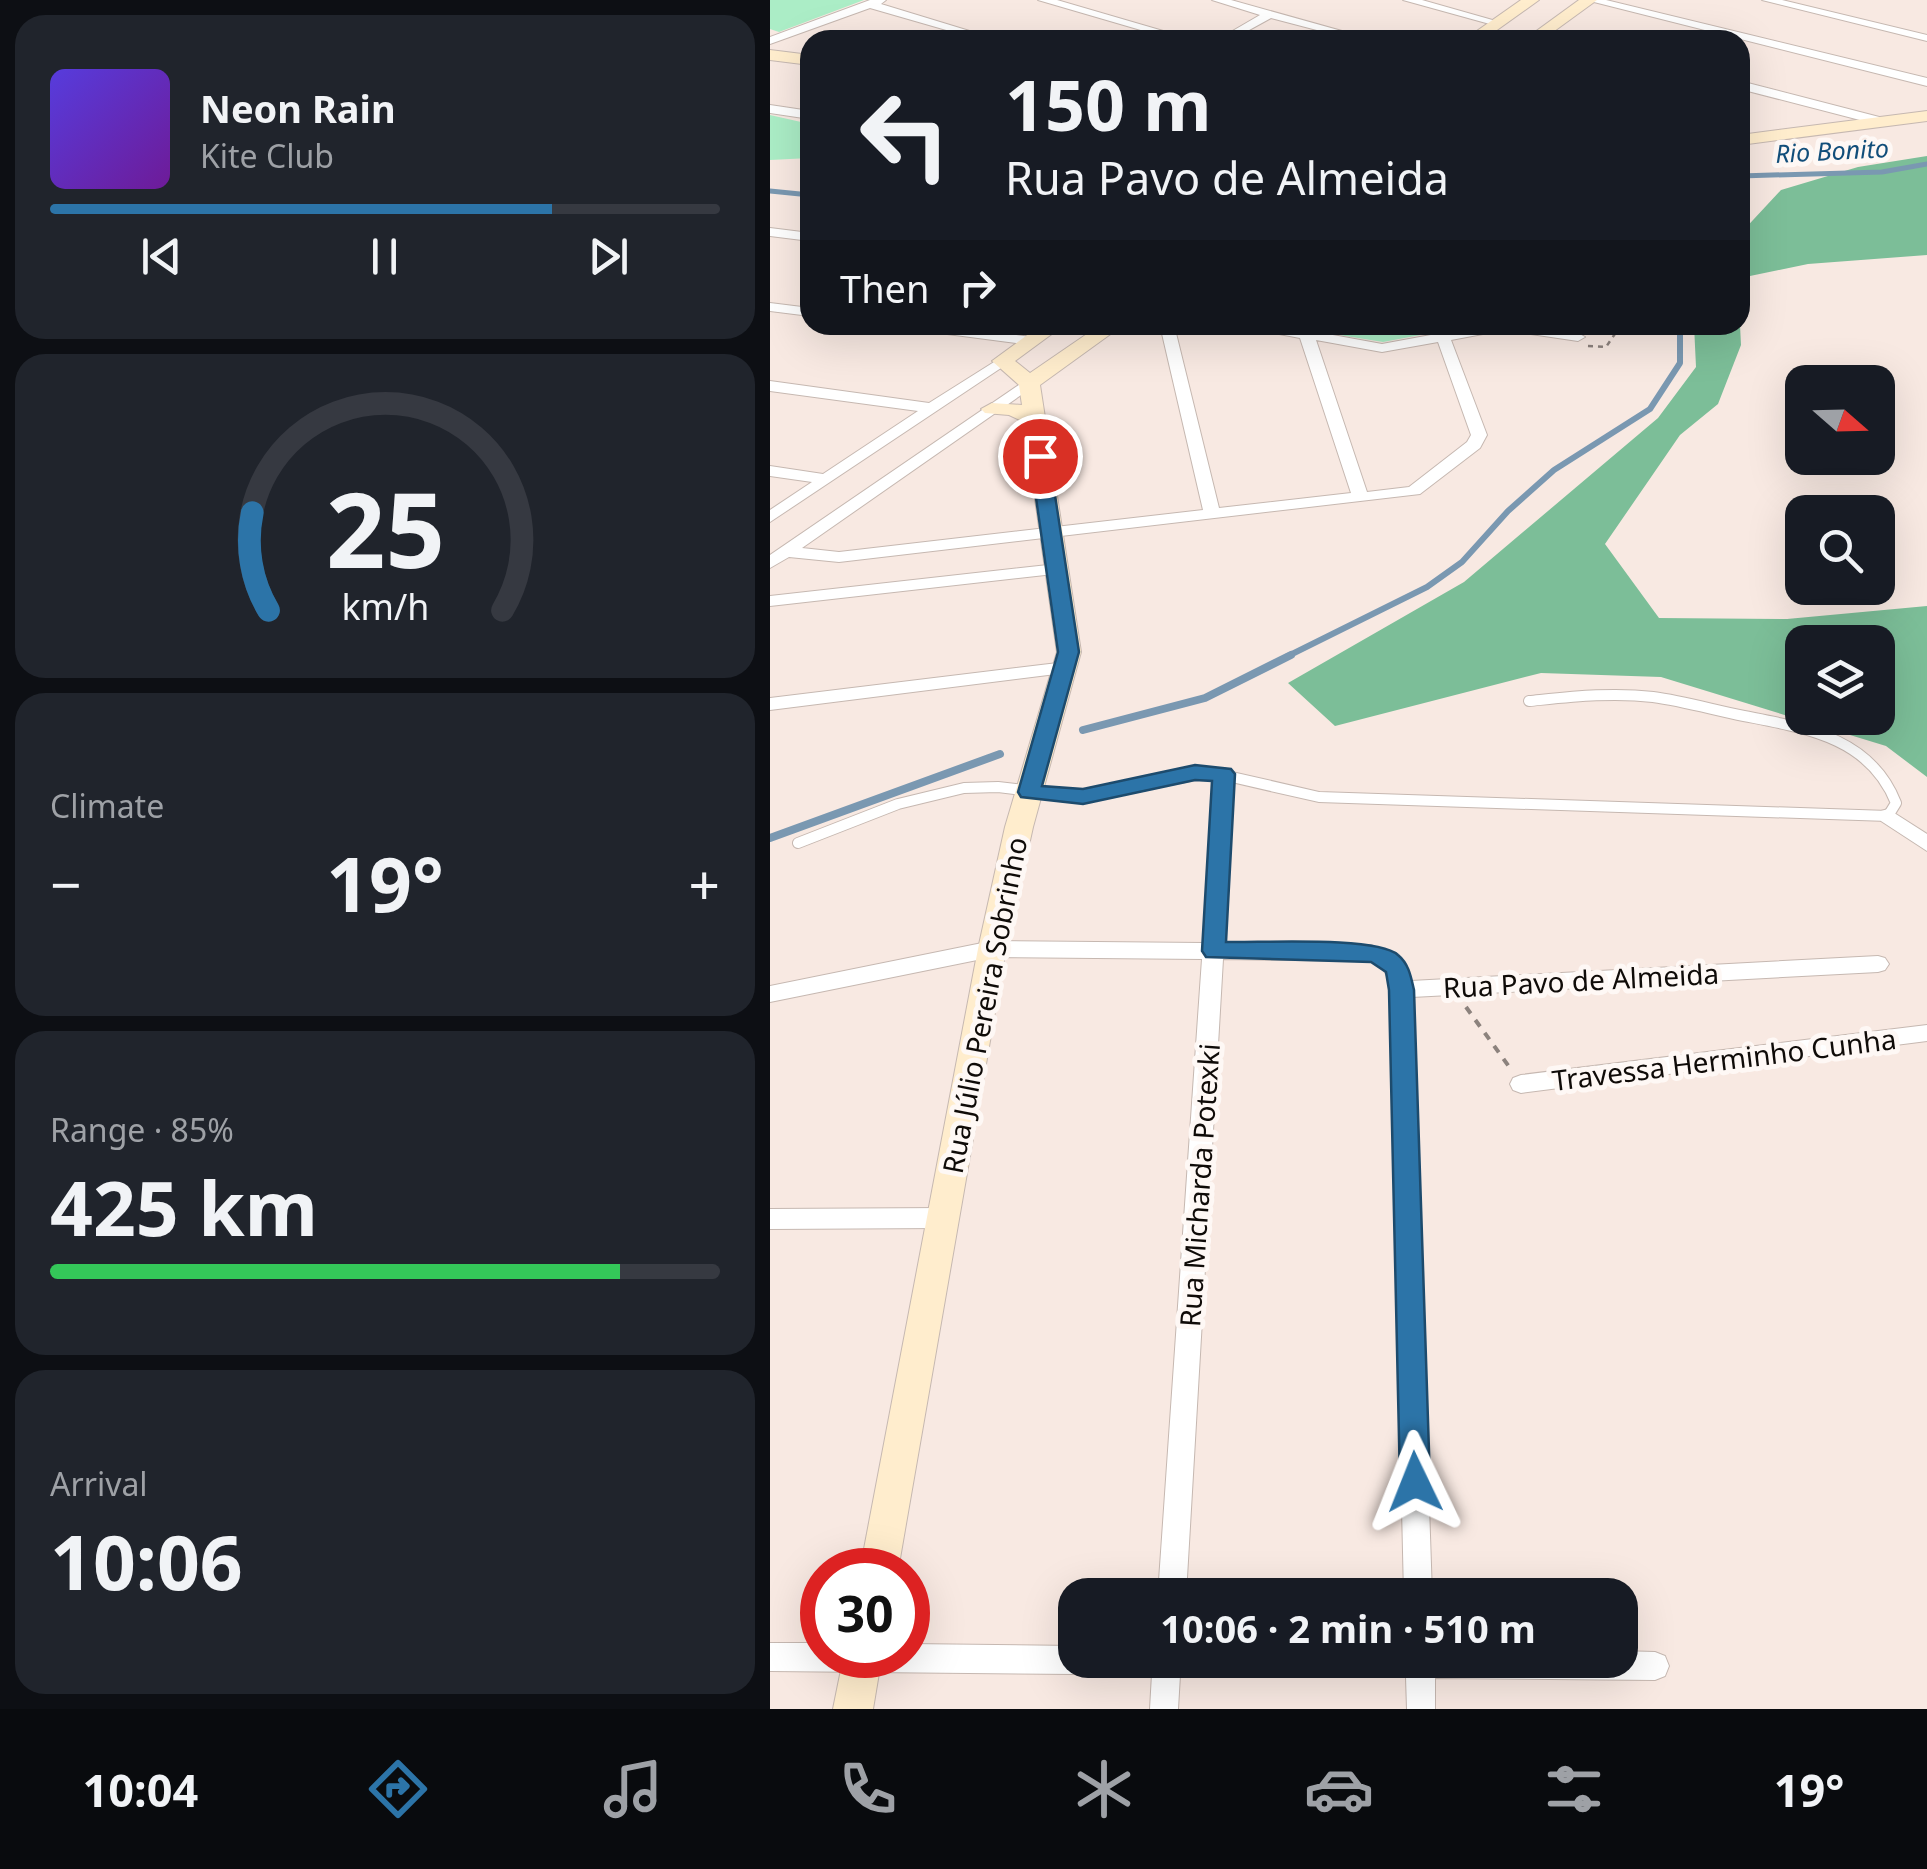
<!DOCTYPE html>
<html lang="en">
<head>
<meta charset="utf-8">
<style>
  :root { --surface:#171b24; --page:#20242c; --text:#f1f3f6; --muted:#9ea1a6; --line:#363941; --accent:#2c74a8 }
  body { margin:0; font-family:"Noto Sans",sans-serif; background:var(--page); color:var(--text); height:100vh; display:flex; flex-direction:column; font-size:38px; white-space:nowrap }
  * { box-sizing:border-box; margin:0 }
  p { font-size:32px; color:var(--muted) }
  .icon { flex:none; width:55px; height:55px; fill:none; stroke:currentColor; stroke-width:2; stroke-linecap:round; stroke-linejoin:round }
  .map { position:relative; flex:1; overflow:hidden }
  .sheet { display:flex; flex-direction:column; gap:15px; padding:15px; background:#0d0f14; width:770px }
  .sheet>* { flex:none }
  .banner { position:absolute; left:30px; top:30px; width:950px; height:305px; border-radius:30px; box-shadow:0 10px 40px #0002; background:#171b24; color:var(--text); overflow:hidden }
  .needle { width:65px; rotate:110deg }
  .fabs { position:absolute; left:1015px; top:365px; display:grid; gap:20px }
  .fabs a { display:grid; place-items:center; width:110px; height:110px; border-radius:20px; background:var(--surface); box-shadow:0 10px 40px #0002; font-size:50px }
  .speed { position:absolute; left:30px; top:1548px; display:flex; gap:20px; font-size:50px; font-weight:700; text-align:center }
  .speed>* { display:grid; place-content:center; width:130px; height:130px; border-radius:50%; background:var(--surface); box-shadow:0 10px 40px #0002; line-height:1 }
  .speed .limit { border:15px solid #d22; background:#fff; color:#111 }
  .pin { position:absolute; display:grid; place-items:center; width:85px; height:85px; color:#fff; margin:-42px; border:5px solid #fff; border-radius:50%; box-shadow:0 2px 10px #0007 }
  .me { position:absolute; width:110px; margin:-55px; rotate:358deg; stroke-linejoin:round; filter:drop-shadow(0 0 8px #0008) }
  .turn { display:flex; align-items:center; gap:35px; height:210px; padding:0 40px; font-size:45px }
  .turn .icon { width:130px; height:130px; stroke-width:2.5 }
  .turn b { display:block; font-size:70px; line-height:85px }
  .then { display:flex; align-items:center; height:95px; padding:0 40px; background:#0003; gap:20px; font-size:38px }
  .big { font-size:75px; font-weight:700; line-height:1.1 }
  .sheet .widget { flex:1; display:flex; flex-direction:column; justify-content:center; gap:15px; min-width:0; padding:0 35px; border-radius:30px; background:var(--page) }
  .sheet .dial { align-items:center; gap:0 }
  .dial svg { height:260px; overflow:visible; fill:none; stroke:var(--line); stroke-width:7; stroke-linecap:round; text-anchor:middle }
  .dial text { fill:var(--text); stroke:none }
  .song { display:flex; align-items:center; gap:30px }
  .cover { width:120px; height:120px; border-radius:15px; background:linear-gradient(135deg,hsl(250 70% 55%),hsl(280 70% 35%)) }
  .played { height:10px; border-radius:5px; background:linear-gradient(90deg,var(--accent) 75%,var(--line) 75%) }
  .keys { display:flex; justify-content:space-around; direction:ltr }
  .heat { display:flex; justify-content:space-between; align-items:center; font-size:55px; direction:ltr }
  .charge { height:15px; border-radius:8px; background:linear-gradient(90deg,#34c759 85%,var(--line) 0) }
  .trip { position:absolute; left:288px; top:1578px; width:580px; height:100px; border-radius:30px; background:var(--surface); box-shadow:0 10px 40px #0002; font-weight:700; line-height:100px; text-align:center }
  .tabs { display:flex; height:160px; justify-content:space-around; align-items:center; background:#090b0e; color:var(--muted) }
  .tabs .icon { width:70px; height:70px }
  .tabs .on { color:var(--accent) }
  .tabs b { font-size:45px; color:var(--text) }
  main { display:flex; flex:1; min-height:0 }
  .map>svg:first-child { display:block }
  .green { fill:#abedc6 }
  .forest { fill:#7cbe98; fill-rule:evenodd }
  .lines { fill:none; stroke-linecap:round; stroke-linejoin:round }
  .stream-far2 { stroke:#7a98b1; stroke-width:5 }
  .stream-far1 { stroke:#7a98b1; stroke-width:6 }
  .stream { stroke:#7a98b1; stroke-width:8 }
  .lane-casing { stroke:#c6b8b1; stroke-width:12 }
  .street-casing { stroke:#c6b8b1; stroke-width:2 }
  .secondary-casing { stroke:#c6b8b1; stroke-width:2 }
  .path-far1 { stroke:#8c827d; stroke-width:2.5; stroke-dasharray:5 5; stroke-linecap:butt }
  .path { stroke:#8c827d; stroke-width:4; stroke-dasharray:8 8; stroke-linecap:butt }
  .lane { stroke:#fff; stroke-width:10 }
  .street { fill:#fff; fill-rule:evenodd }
  .secondary { fill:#ffedcd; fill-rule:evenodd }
  .route { fill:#2c74a8; stroke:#1d4b6d; stroke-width:2.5 }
  .labels { text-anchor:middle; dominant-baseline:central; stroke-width:10; stroke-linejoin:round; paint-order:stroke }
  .far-water-label { font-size:25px; font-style:italic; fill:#114e7a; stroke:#fef8f5 }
  .street-label { font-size:28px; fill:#0f0b08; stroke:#fef8f5 }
</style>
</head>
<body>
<main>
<section class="sheet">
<div class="widget">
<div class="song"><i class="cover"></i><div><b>Neon Rain</b><p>Kite Club</p></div></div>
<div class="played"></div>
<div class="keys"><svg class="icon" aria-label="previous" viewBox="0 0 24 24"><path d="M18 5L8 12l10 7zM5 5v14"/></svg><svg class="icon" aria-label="pause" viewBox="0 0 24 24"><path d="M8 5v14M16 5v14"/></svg><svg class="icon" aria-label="next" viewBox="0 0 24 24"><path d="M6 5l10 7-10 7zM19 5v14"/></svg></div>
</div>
<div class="widget dial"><svg viewBox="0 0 100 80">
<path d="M14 69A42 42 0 1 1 86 69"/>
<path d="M14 69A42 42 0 0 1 9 39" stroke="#2c74a8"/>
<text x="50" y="56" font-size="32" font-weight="700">25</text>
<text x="50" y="72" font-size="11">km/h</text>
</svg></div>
<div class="widget"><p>Climate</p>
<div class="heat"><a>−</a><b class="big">19°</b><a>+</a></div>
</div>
<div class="widget"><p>Range · 85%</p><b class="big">425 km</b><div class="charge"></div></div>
<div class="widget"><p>Arrival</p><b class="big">10:06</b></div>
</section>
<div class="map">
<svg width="1157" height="1709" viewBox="0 0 1157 1709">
  <rect width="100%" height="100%" fill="#f8e9e2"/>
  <!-- green -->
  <path class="green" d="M0,0H94L9,32L0,29Z
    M0,115L40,124V158L0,160Z
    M507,325H704L613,342Z"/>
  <!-- forest -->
  <path class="forest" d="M1157,156V255L1038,264L980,276L970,306V234L1011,190L1088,167Z
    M924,325H970L971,345L948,404L910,435L835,544L889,618L1017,619L1157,606V777L1116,746L891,677L771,673L565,726L518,683L694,582L888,418L926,367ZM1032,642H1108V718H1032Z"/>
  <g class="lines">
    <!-- stream-far2 -->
    <path class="stream-far2" d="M970,176L1112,172L1157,164
      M0,191L40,195"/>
    <!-- stream-far1 -->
    <path class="stream-far1" d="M516,657L657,587L692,562L738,511L784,470L880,409L910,363V325"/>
    <!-- stream -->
    <path class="stream" d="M313,730L435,698L521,655
      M0,838L230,754"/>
    <!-- lane casing -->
    <g class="lane-casing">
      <path id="lane" d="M28,843L128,804L194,788L228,787L313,797L440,772L549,797L1118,816L1126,803C1100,737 1035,728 974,716C944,710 913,701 883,697C841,692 800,697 759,701"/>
    </g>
    <!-- street casing -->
    <g class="street-casing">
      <path id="street" d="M100,0H116L111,4L229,40H211L100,8L0,44V37Z
        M268,0H287L424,40H405Z
        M442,0H461L604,40H585L501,18L461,40H447L490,15Z
        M633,0H652L733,23L727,26Z
        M816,0H836L1157,78V86Z
        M992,0H1012L1157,35V41Z
        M771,31L799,38L801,40L767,36L765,34Z
        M970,81L1117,119L1119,122L1113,126L970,89Z
        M0,105L40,111V119L0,113Z
        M0,228L40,233V241L0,236Z
        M0,303L40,308V316L0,311Z
        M132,325H172L261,337L268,341L261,345L139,329Z
        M390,325H404L449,508L581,493L530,338L484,329L477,325H508L612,344L715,325H757L808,333L815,337L808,341L734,330L681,340L717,435L710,448L650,494L69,562L19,557L0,568V555L259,378L264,380V386L32,548L69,552L433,510ZM546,340L612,352L668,342L701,435L697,442L639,487L597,492Z
        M232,357L239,361L237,364L0,522V510L42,482L0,476V466L53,474L148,411L0,391V381L159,403Z
        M287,564L296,569L293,573L0,606V596Z
        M296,662L302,664L305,668L302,672L0,710V698Z
        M454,768L464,774L454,944L601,945L626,956L641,981L1108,956L1115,958L1119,964L1115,970L1108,972L642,997L662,1595H634L620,990C619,975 614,967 600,961L453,959L416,1595H388L432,959L222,957L0,1002V986L222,941L433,943L444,774Z
        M1118,809L1157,834V851L1111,821L1108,816L1111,811Z
        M1157,1025V1041L751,1093L743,1090L740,1084L743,1078L751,1075Z
        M173,1208L181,1211L185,1218L181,1225L173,1228L0,1229V1209Z
        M0,1643H52V1655H138V1644L305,1646V1660H319L315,1670L305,1674L0,1671Z
        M850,1651L885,1652L895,1656L899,1666L895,1676L885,1680L665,1678V1709H637L636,1677L410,1675L408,1709H380L382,1674L363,1670L359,1660H850Z"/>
    </g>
    <!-- secondary casing -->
    <g class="secondary-casing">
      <path id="secondary" d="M751,0H769L713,40H694Z
        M809,0H827L772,40H754Z
        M0,50L40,55V65L0,60Z
        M1157,111V121L970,145V135Z
        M271,325H294L245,361L260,373L330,325H353L270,385L311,652L263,827L236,949L128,1570H90L208,949L235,827L287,652L254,422L239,415L215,413L211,409L222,403L252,405L249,385L222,361Z
        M74,1655H112L103,1709H63Z"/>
    </g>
    <!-- path-far1 -->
    <path class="path-far1" d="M818,346L836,347L851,325"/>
    <!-- path -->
    <path class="path" d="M696,1007L740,1068"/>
    <!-- lane -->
    <use href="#lane" class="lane"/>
    <!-- street -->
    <use href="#street" class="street"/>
    <!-- secondary -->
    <use href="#secondary" class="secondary"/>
  </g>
  <!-- route -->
  <path class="route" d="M270,451L279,456L309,652L272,786L313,789L425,765L461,769L465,774L456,942C490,943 606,936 628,955C639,964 641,977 644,990L660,1482L656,1491L645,1496L635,1491L630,1482L619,990L616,972L601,962L436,957L432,951L442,781L425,780L313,804L251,797L248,792L288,652L260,456Z"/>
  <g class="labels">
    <!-- far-water labels -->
    <g class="far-water-label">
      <text transform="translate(1062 150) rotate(-3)">Rio Bonito</text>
    </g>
    <!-- street labels -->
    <g class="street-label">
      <text transform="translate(811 980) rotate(-3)">Rua Pavo de Almeida</text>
      <text transform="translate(214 1005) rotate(-79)">Rua Júlio Pereira Sobrinho</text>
      <text transform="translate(954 1059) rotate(-7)">Travessa Herminho Cunha</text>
      <text transform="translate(429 1185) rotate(-86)">Rua Micharda Potexki</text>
    </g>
  </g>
</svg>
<div class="fabs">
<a><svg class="needle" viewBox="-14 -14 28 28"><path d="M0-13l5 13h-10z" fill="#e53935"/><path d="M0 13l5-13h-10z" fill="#9ea1a6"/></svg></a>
<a><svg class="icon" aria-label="search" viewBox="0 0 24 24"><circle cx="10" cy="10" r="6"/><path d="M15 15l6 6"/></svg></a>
<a><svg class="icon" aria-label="layers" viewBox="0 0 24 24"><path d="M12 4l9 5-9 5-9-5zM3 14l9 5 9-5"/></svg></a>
</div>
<div class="speed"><div class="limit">30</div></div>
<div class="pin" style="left:270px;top:456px;background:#d93025"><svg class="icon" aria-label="arrive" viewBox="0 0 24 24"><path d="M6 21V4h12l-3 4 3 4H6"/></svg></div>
<svg class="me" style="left:645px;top:1482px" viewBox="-20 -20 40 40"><path d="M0-17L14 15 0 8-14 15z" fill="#2c74a8" stroke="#fff" stroke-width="4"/></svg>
<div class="trip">10:06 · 2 min · 510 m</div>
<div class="banner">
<div class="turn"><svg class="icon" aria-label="left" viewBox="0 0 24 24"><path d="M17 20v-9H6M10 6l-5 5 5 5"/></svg><div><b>150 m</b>Rua Pavo de Almeida</div></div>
<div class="then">Then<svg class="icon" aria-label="right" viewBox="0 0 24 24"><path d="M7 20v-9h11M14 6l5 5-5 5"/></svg></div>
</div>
</div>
</main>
<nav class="tabs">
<b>10:04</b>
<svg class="icon on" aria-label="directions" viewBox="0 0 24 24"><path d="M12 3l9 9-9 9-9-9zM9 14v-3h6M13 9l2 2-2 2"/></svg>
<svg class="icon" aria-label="music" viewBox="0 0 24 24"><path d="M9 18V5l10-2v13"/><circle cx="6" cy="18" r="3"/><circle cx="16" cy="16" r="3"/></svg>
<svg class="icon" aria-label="phone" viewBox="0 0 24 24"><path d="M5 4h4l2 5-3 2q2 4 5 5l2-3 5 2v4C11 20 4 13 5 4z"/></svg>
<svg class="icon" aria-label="climate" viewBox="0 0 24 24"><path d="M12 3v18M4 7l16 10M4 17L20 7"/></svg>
<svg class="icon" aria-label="car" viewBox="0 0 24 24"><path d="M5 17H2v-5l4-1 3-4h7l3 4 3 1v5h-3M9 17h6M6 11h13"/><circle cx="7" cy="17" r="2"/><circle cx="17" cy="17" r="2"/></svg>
<svg class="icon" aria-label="filters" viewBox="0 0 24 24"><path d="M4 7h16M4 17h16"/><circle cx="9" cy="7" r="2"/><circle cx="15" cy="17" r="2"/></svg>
<b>19°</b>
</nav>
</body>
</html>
